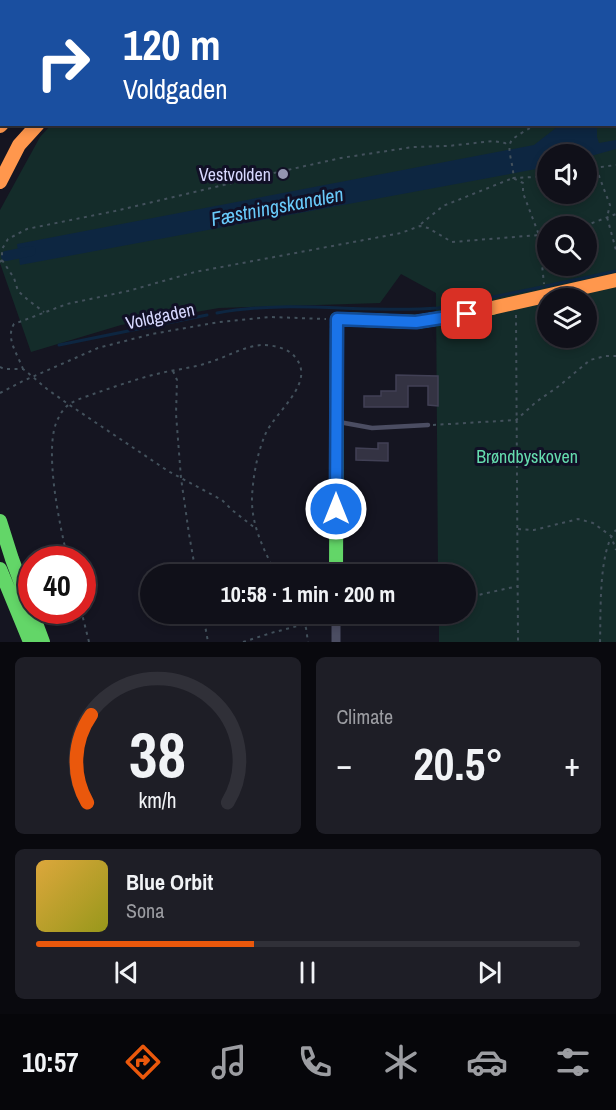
<!DOCTYPE html>
<html lang="en">
<head>
<meta charset="utf-8">
<style>
  :root { --surface:#101019; --page:#1e1e26; --text:#f1f3f6; --muted:#9c9da2; --line:#303038; --accent:#ea580c }
  body { margin:0; font-family:"Archivo Narrow",sans-serif; background:var(--page); color:var(--text); height:100vh; display:flex; flex-direction:column; font-size:22px; white-space:nowrap }
  * { box-sizing:border-box; margin:0 }
  p { font-size:20px; color:var(--muted) }
  .icon { flex:none; width:33px; height:33px; fill:none; stroke:currentColor; stroke-width:2; stroke-linecap:round; stroke-linejoin:round }
  .map { position:relative; height:642px; overflow:hidden }
  .side { display:flex; flex-direction:column; gap:15px; padding:15px; background:#09090e; flex:1 }
  .side>* { flex:none }
  .guide { position:absolute; left:0px; top:0px; width:616px; height:126px; box-shadow:0 3px 9px #0003,0 0 0 2px var(--line); background:#1a4fa0; color:#fff; overflow:hidden }
  .buttons { position:absolute; left:537px; top:144px; display:grid; gap:12px }
  .buttons a { display:grid; place-items:center; width:60px; height:60px; border-radius:50%; background:var(--surface); box-shadow:0 3px 9px #0003,0 0 0 2px var(--line); font-size:30px }
  .speed { position:absolute; left:18px; top:546px; display:flex; gap:12px; font-size:30px; font-weight:700; text-align:center }
  .speed>* { display:grid; place-content:center; width:78px; height:78px; border-radius:50%; background:var(--surface); box-shadow:0 3px 9px #0003,0 0 0 2px var(--line); line-height:1 }
  .speed .limit { border:9px solid #d22; background:#fff; color:#111 }
  .pin { position:absolute; display:grid; place-items:center; width:51px; height:51px; color:#fff; margin:-26px; border-radius:12px; box-shadow:0 3px 9px #0006 }
  .me { position:absolute; width:66px; margin:-33px; rotate:0deg; stroke-linejoin:round; filter:drop-shadow(0 0 4px #0008) }
  .turn { display:flex; align-items:center; gap:21px; height:126px; padding:0 24px; font-size:27px }
  .turn .icon { width:78px; height:78px; stroke-width:2.5 }
  .turn b { display:block; font-size:42px; line-height:51px }
  .big { font-size:45px; font-weight:700; line-height:1.1 }
  .side .widget { flex:1; display:flex; flex-direction:column; justify-content:center; gap:9px; min-width:0; padding:0 21px; border-radius:9px; background:var(--page) }
  .side .dial { align-items:center; gap:0 }
  .dial svg { height:156px; overflow:visible; fill:none; stroke:var(--line); stroke-width:7; stroke-linecap:round; text-anchor:middle }
  .dial text { fill:var(--text); stroke:none }
  .song { display:flex; align-items:center; gap:18px }
  .cover { width:72px; height:72px; border-radius:9px; background:linear-gradient(135deg,hsl(40 70% 55%),hsl(60 70% 35%)) }
  .played { height:6px; border-radius:3px; background:linear-gradient(90deg,var(--accent) 40%,var(--line) 40%) }
  .keys { display:flex; justify-content:space-around; direction:ltr }
  .heat { display:flex; justify-content:space-between; align-items:center; font-size:33px; direction:ltr }
  .side .tiles { flex:1; display:grid; gap:15px; grid-template-columns:1fr 1fr }
  .widget:last-child { grid-column:span 2 }
  .trip { position:absolute; left:140px; top:564px; width:336px; height:60px; border-radius:30px; background:var(--surface); box-shadow:0 3px 9px #0003,0 0 0 2px var(--line); font-weight:700; line-height:60px; text-align:center }
  .tab-bar { display:flex; height:96px; justify-content:space-around; align-items:center; background:#06060a; color:var(--muted) }
  .tab-bar .icon { width:42px; height:42px }
  .tab-bar .on { color:var(--accent) }
  .tab-bar b { font-size:27px; color:var(--text) }
  .map>svg:first-child { display:block }
  .green { fill:#142c2a; fill-rule:evenodd }
  .water { fill:#0d2641 }
  .lines { fill:none; stroke-linecap:round; stroke-linejoin:round }
  .stream { stroke:#0d2641; stroke-width:3 }
  .canal { stroke:#0d2641; stroke-width:10 }
  .building { fill:#343343; stroke:#414055; stroke-width:1.5 }
  .path { stroke:#43515c; stroke-width:2; stroke-dasharray:3 4.5; stroke-linecap:butt }
  .lane { stroke:#4b4d62; stroke-width:4.5 }
  .street { stroke:#4b4d62; stroke-width:9 }
  .fast { stroke:#63d668; stroke-width:14 }
  .slow { stroke:#ff974d; stroke-width:14 }
  .route-casing { stroke:#114b97; stroke-width:15 }
  .route { stroke:#1a73e8; stroke-width:10 }
  .poi-dot { fill:#9394b1; stroke:#111026; stroke-width:2 }
  .labels { text-anchor:middle; dominant-baseline:central; stroke-width:6; stroke-linejoin:round; paint-order:stroke }
  .poi-label { font-size:18px; fill:#d7d8fe; stroke:#111026; text-anchor:end }
  .street-label { font-size:18px; fill:#d7d8fe; stroke:#111026 }
  .park-label { font-size:18px; fill:#65dcae; stroke:#111026 }
  .water-label { font-size:20px; font-style:italic; fill:#69cafa; stroke:#111026 }
</style>
</head>
<body>
<div class="map">
<svg width="616" height="642" viewBox="0 0 616 642">
  <rect width="100%" height="100%" fill="#151521"/>
  <!-- green -->
  <path class="green" d="M247,0H616V642H439V614H465V574H438L436,293L401,274L380,303L219,308L121,325L31,352L0,263V210L40,137L51,125L615,124V2L239,1ZM548,154H586V194H548ZM548,226H586V266H548ZM548,298H586V338H548Z"/>
  <!-- water -->
  <path class="water" d="M561,124L597,125V137L599,143L616,140V149L587,157L586,154H548L547,167L20,265L17,244L534,145Z"/>
  <g class="lines">
    <!-- stream -->
    <path class="stream" d="M546,286L616,271
      M217,313C290,299 365,314 438,308L542,287
      M59,345L207,315"/>
    <!-- canal -->
    <path class="canal" d="M6,256L31,251"/>
  </g>
  <!-- building -->
  <path class="building" d="M396,375L438,376V406L428,405V386H408V407H364V396H381V391H396Z
    M378,443H388V461L356,460V448L378,449Z"/>
  <g class="lines">
    <!-- path -->
    <path class="path" d="M615,11H616
      M615,65H616
      M536,124C531,128 515,136 512,140C505,148 515,167 513,178L534,177L548,175
      M596,168L610,205L607,217L616,250
      M586,169L616,165
      M421,224L443,206L513,178L523,183V193L539,235L544,284
      M577,226L587,225L616,214
      M2,260L14,278L18,291L28,300L44,312
      M0,262L2,260V249L8,239L27,229L115,211L265,175L341,158L413,147L448,146L493,141L505,143L509,147
      M516,315L518,642
      M0,367L4,369H23L27,372L47,389L68,404L168,471L222,500L232,510L255,528
      M23,369C18,355 5,338 14,324L67,304L128,291L195,272L401,233L420,226L428,228L452,242L539,235L548,233
      M173,371L177,380L176,414L181,478L189,534L196,574
      M0,393L23,381L98,348L152,334L219,322L271,317L326,319
      M433,425L516,420L536,402L559,386L590,360L605,356H616
      M518,529L534,530L578,519L593,523L611,536L616,550
      M68,560C60,527 42,444 59,417C61,412 66,406 71,403C78,399 88,396 96,393C117,386 139,378 161,373C177,369 194,368 210,362C227,357 244,346 262,345C273,345 288,348 295,357C317,383 275,411 265,435C257,454 253,477 252,497C251,525 264,550 276,574
      M465,598L518,586
      M81,610L89,642
      M203,614L208,642
      M298,614L306,628L308,642
      M243,642L271,633L328,618
      M600,642C601,615 598,550 616,530"/>
    <!-- lane -->
    <path class="lane" d="M339,422L372,428L428,425
      M336,614L412,618"/>
    <!-- street -->
    <path class="street" d="M336,642V614"/>
    <!-- fast -->
    <path class="fast" d="M166,2L169,0
      M0,521L12,559L43,642
      M0,569L30,642
      M336,574L337,319L416,322L467,314L492,308"/>
    <!-- slow -->
    <path class="slow" d="M211,2L215,0
      M0,126L2,124
      M0,182L19,145L38,124
      M492,308L616,280"/>
  </g>
  <g class="lines">
    <!-- route casing -->
    <g class="route-casing">
      <path id="route" d="M336,509L337,319L416,322L467,314"/>
    </g>
    <!-- route -->
    <use href="#route" class="route"/>
  </g>
  <!-- markers -->
  <circle class="poi-dot" cx="283" cy="174" r="6"/>
  <g class="labels">
    <!-- poi labels -->
    <g class="poi-label">
      <text x="271" y="174">Vestvolden</text>
    </g>
    <!-- street labels -->
    <g class="street-label">
      <text transform="translate(160 316) rotate(-12)">Voldgaden</text>
    </g>
    <!-- park labels -->
    <g class="park-label">
      <text x="527" y="456">Brøndbyskoven</text>
    </g>
    <!-- water labels -->
    <g class="water-label">
      <text transform="translate(277 206) rotate(-11)">Fæstningskanalen</text>
    </g>
  </g>
</svg>
<div class="buttons">
<a><svg class="icon" aria-label="sound" viewBox="0 0 24 24"><path d="M4 9h4l5-4v14l-5-4H4zM17 9q2 3 0 6"/></svg></a>
<a><svg class="icon" aria-label="search" viewBox="0 0 24 24"><circle cx="10" cy="10" r="6"/><path d="M15 15l6 6"/></svg></a>
<a><svg class="icon" aria-label="layers" viewBox="0 0 24 24"><path d="M12 4l9 5-9 5-9-5zM3 14l9 5 9-5"/></svg></a>
</div>
<div class="speed"><div class="limit">40</div></div>
<div class="pin" style="left:467px;top:314px;background:#d93025"><svg class="icon" aria-label="arrive" viewBox="0 0 24 24"><path d="M6 21V4h12l-3 4 3 4H6"/></svg></div>
<svg class="me" style="left:336px;top:509px" viewBox="-20 -20 40 40"><circle r="17" fill="#1a73e8" stroke="#fff" stroke-width="3"/><path d="M0-11L8 9 0 5-8 9z" fill="#fff"/></svg>
<div class="trip">10:58 · 1 min · 200 m</div>
<div class="guide">
<div class="turn"><svg class="icon" aria-label="right" viewBox="0 0 24 24"><path d="M7 20v-9h11M14 6l5 5-5 5"/></svg><div><b>120 m</b>Voldgaden</div></div>
</div>
</div>
<section class="side">
<div class="tiles">
<div class="widget dial"><svg viewBox="0 0 100 80">
<path d="M14 69A42 42 0 1 1 86 69"/>
<path d="M14 69A42 42 0 0 1 16 24" stroke="#ea580c"/>
<text x="50" y="56" font-size="32" font-weight="700">38</text>
<text x="50" y="72" font-size="11">km/h</text>
</svg></div>
<div class="widget"><p>Climate</p>
<div class="heat"><a>−</a><b class="big">20.5°</b><a>+</a></div>
</div>
<div class="widget">
<div class="song"><i class="cover"></i><div><b>Blue Orbit</b><p>Sona</p></div></div>
<div class="played"></div>
<div class="keys"><svg class="icon" aria-label="previous" viewBox="0 0 24 24"><path d="M18 5L8 12l10 7zM5 5v14"/></svg><svg class="icon" aria-label="pause" viewBox="0 0 24 24"><path d="M8 5v14M16 5v14"/></svg><svg class="icon" aria-label="next" viewBox="0 0 24 24"><path d="M6 5l10 7-10 7zM19 5v14"/></svg></div>
</div>
</div>
</section>
<nav class="tab-bar">
<b>10:57</b>
<svg class="icon on" aria-label="directions" viewBox="0 0 24 24"><path d="M12 3l9 9-9 9-9-9zM9 14v-3h6M13 9l2 2-2 2"/></svg>
<svg class="icon" aria-label="music" viewBox="0 0 24 24"><path d="M9 18V5l10-2v13"/><circle cx="6" cy="18" r="3"/><circle cx="16" cy="16" r="3"/></svg>
<svg class="icon" aria-label="phone" viewBox="0 0 24 24"><path d="M5 4h4l2 5-3 2q2 4 5 5l2-3 5 2v4C11 20 4 13 5 4z"/></svg>
<svg class="icon" aria-label="climate" viewBox="0 0 24 24"><path d="M12 3v18M4 7l16 10M4 17L20 7"/></svg>
<svg class="icon" aria-label="car" viewBox="0 0 24 24"><path d="M5 17H2v-5l4-1 3-4h7l3 4 3 1v5h-3M9 17h6M6 11h13"/><circle cx="7" cy="17" r="2"/><circle cx="17" cy="17" r="2"/></svg>
<svg class="icon" aria-label="filters" viewBox="0 0 24 24"><path d="M4 7h16M4 17h16"/><circle cx="9" cy="7" r="2"/><circle cx="15" cy="17" r="2"/></svg>
</nav>
</body>
</html>
